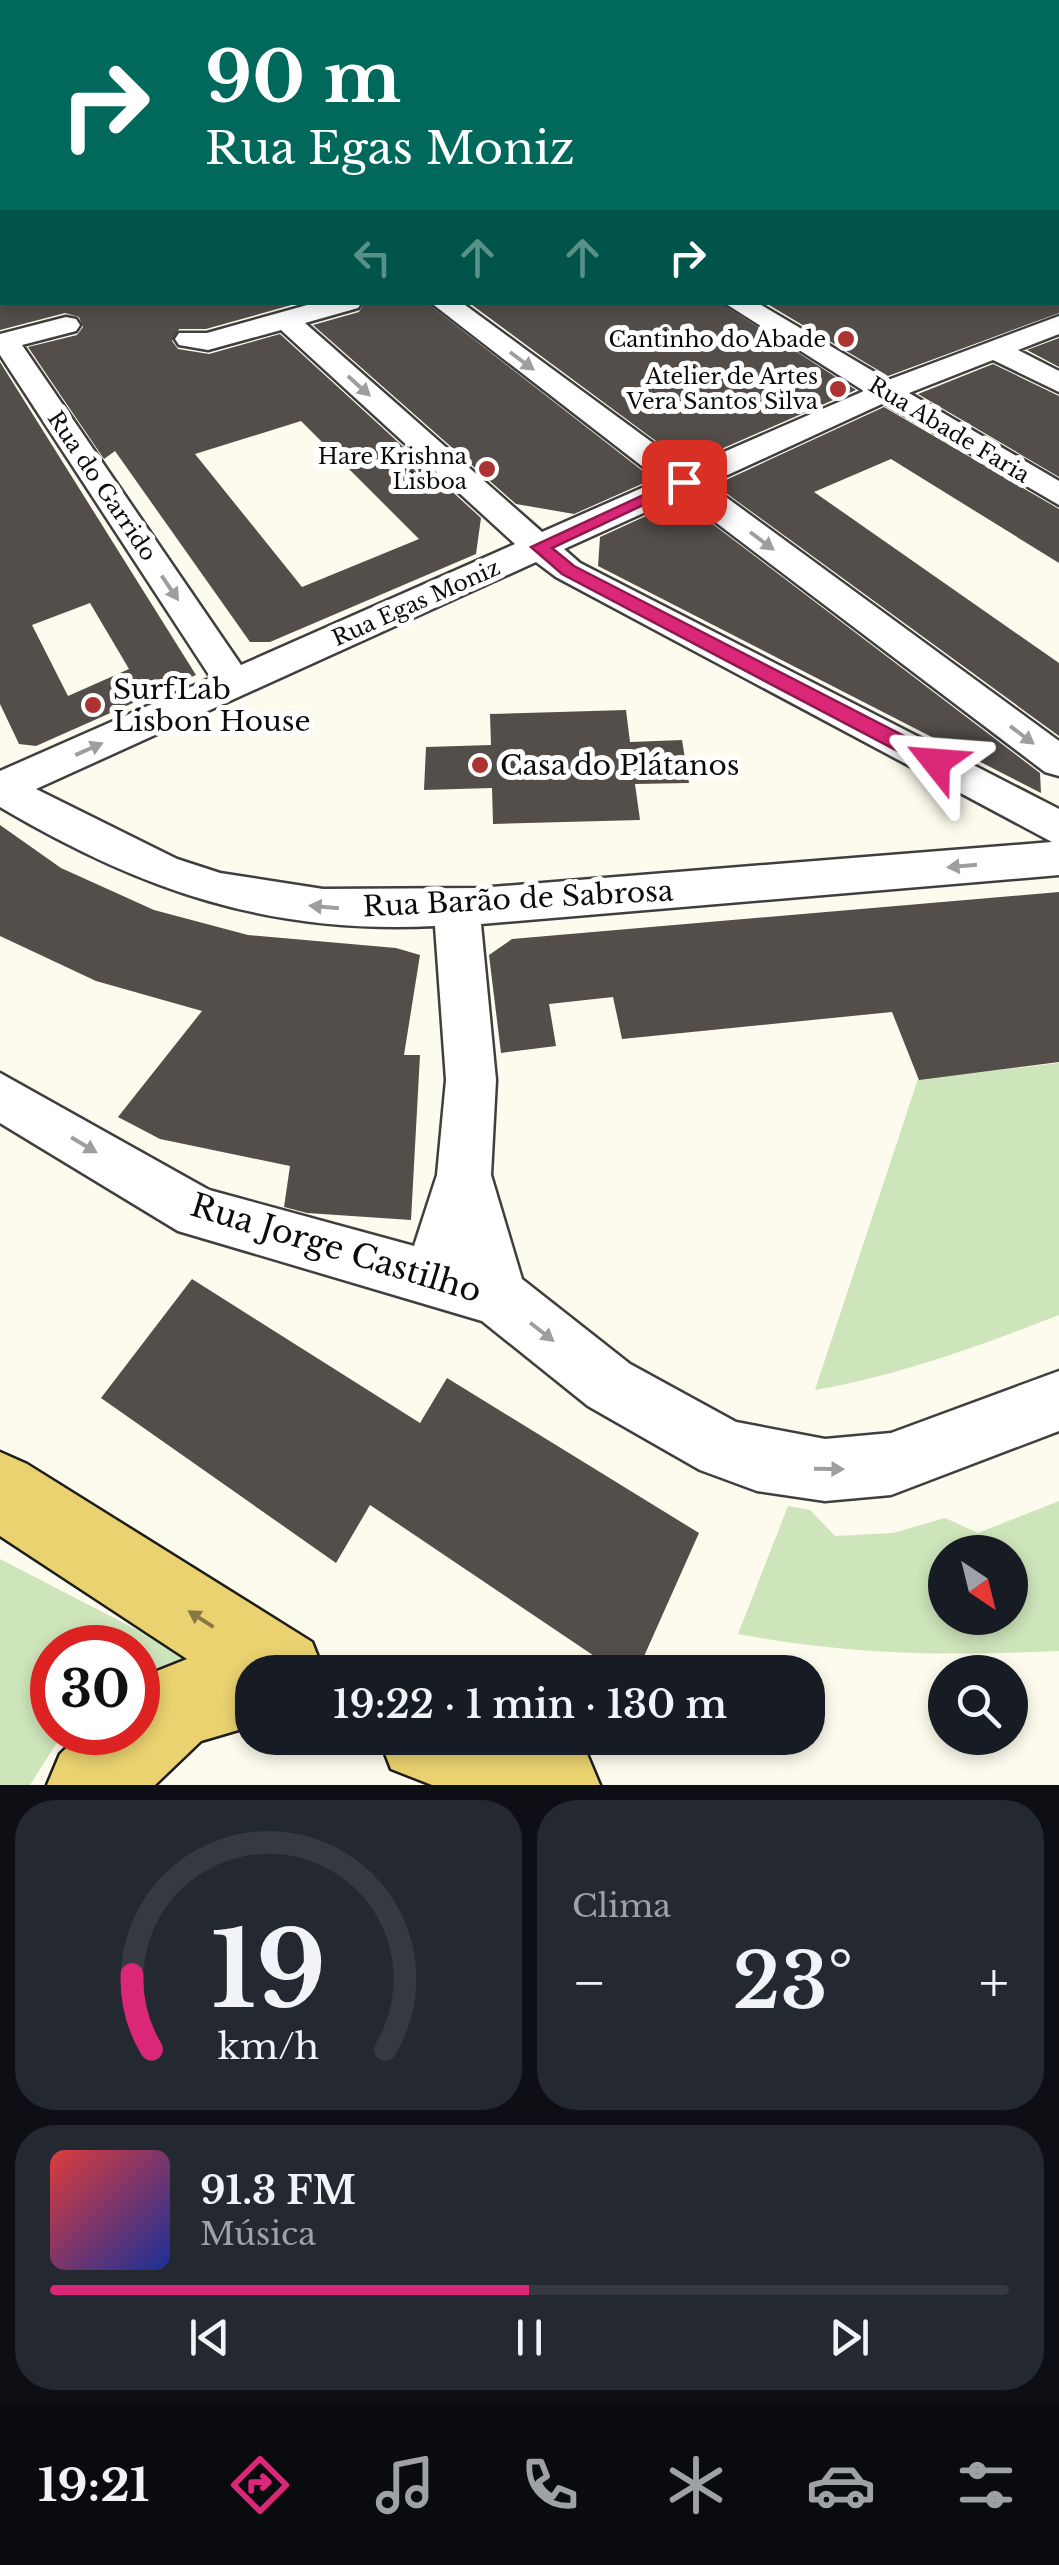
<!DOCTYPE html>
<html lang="pt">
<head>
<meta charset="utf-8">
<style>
  :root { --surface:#171b24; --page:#242831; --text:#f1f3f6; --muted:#9ea1a6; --line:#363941; --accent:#db2777 }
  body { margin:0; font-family:"Libre Baskerville",serif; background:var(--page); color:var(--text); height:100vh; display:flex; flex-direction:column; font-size:38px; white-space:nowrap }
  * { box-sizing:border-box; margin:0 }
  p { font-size:32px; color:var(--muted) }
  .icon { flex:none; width:55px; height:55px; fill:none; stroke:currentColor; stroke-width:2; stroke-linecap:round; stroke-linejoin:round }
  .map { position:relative; height:1785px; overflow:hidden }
  .panel { display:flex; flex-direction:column; gap:15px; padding:15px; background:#0d0f14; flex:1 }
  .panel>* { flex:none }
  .top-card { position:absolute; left:0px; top:0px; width:1060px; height:305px; box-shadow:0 5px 15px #0003; background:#00695c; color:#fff; overflow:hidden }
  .needle { width:65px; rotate:145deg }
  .tools { position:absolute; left:928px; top:1535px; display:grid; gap:20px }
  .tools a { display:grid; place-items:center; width:100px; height:100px; border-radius:50%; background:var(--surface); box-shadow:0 5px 15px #0003; font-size:50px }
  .speed { position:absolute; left:30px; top:1625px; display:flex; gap:20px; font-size:50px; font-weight:700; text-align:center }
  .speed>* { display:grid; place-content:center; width:130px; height:130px; border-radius:50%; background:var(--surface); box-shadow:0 5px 15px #0003; line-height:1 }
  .speed .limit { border:15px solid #d22; background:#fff; color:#111 }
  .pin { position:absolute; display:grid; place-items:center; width:85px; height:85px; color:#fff; margin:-42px; border-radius:20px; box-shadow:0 5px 15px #0006 }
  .me { position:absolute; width:110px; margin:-55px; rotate:298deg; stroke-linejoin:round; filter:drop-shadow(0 0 8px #0008) }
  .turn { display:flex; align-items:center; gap:35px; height:210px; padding:0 40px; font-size:45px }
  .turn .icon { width:130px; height:130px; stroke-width:2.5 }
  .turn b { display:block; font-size:70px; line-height:85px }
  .lanes { display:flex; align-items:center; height:95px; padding:0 40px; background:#0003; justify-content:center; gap:50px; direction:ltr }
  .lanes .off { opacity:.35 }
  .big { font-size:75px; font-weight:600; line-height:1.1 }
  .panel .card { flex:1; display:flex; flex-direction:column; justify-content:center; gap:15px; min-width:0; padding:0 35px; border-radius:40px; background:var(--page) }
  .panel .dial { align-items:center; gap:0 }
  .dial svg { height:260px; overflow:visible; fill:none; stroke:var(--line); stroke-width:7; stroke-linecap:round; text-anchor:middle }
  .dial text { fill:var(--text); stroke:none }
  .song { display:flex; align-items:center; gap:30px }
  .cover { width:120px; height:120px; border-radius:15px; background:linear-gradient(135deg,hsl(0 70% 55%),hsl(230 70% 35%)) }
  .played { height:10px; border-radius:5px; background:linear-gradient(90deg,var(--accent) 50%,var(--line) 50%) }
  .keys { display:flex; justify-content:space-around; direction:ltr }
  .heat { display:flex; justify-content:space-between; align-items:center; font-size:55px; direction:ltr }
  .panel .tiles { flex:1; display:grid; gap:15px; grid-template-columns:1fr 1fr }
  .card:last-child { grid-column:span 2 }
  .trip { position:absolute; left:235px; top:1655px; width:590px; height:100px; border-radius:40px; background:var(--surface); box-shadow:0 5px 15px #0003; font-weight:600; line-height:100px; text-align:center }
  .tab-bar { display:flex; height:160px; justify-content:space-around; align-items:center; background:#090b0e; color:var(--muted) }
  .tab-bar .icon { width:70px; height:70px }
  .tab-bar .on { color:var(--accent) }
  .tab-bar b { font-size:45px; color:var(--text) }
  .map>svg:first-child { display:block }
  .green { fill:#cee4ba; fill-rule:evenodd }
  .building { fill:#534e49; fill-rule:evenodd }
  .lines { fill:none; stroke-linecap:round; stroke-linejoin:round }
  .minor-casing { stroke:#3f3f3f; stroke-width:5 }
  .major-casing { stroke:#1d1d1d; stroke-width:5 }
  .minor { fill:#fff; fill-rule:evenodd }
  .major { fill:#ead270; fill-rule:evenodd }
  .oneway { fill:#9e9e9e }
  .oneway2 { fill:#867943 }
  .route { fill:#db2777; stroke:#8e194d; stroke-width:2.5 }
  .poi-dot { fill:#ad3333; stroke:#fff; stroke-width:4 }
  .labels { text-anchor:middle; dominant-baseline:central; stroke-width:10; stroke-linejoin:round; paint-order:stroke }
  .far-poi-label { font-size:22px; fill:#0c0c0c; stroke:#fff; text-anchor:end }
  .far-street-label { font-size:22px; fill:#0c0c0c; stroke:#fff }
  .poi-label { font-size:28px; fill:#0c0c0c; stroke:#fff; text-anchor:start }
  .street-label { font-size:28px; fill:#0c0c0c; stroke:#fff }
  .near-street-label { font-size:32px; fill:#0c0c0c; stroke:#fff }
</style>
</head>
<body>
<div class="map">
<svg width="1059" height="1785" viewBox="0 0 1059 1785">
  <rect width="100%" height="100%" fill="#fdfbed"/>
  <!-- green -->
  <path class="green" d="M1059,1063V1315C979,1346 900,1375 815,1390L918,1079Z
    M1059,1501V1651C943,1656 853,1655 738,1634L788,1506L810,1510L835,1536L893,1533L945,1518L978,1533ZM1010,1552V1618H945V1552Z
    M0,1559L145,1634L197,1655L138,1677V1648H52V1732L63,1733L30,1785H0Z"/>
  <!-- building -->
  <path class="building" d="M0,302H302L206,329H179L172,341L178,349L209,354L280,334L481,518L476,554L270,642H250L115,451L104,459L28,347L77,335L83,327L79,317L65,313L0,330ZM301,421L419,539L302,587L195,454Z
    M365,302H426L653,479L574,514L516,504L313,325L359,312Z
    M468,302H719L856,390L687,464Z
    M764,302H1059V313L888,376Z
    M1059,338V367L1027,350Z
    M0,362L196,675L36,746L19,744L0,704ZM90,603L129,669L68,696L32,625Z
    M993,364L1059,396V477L918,394Z
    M884,407L1059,509V563L891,459L814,492L1059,663V736L715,485Z
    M681,500L1040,773L1041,793L598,566L600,537Z
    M626,710L630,742L682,740L689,783L635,784L640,820L493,824L492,788L424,790L426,747L491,745L490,714Z
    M0,825L61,868L154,910L248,935L396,948L420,955L404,1055H420L411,1220L307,1213L284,1207L290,1166L160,1139L118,1117L202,1011L96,981L0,936Z
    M1059,892V1062L919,1080L892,1012L622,1039L613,997L549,1004L556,1046L501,1053L489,955L512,939Z
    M192,1279L420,1423L447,1378L699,1533L637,1672H618L370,1505L336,1563L101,1398Z"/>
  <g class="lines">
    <!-- minor casing -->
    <g class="minor-casing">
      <path id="minor" d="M2,0H21L23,2H4Z
        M221,0H241L243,2H223Z
        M454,0H475L477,2H456Z
        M1058,92H1059V104H1058Z
        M1058,159H1059V174L1058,173Z
        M1058,212H1059V227H1058Z
        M1058,279H1059V295H1058Z
        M318,302H362L358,308L305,323L542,532L660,480L430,302H461L687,468L864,391L723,302H756L888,380L1059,316V334L1018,350L1059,371V392L993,360L909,393L1059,481V505L884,403L708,484L1059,741V776L1045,772L681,496L564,549L580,563L1059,809V875L481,924L496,1080L491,1175L522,1279L630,1364L736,1422L825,1439L891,1433L1059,1371V1431L891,1495L825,1501L757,1491L700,1470L588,1406L482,1321L178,1231L0,1123V1073L209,1190L414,1246L437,1175L446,1080L435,926C269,934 142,891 0,807V771L211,678L0,355V334L66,317L76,319L80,325L76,331L22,345L241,665L515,544L281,330L208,350L179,345L175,339L179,333H207ZM536,562L556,577L1052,842L479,888L323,889L220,873L177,859L36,789Z"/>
    </g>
    <!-- major casing -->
    <g class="major-casing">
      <path id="major" d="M1058,48H1059V63H1058Z
        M2,119V135L0,136V120Z
        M0,236H2V254H0Z
        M0,1452L27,1464L312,1642L324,1672H252V1726L201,1741L155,1785H47L60,1754L83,1732H138V1683L147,1675L187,1659L0,1536Z
        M379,1738H547L587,1754L600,1785H432L391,1769Z"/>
    </g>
    <!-- minor -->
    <use href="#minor" class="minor"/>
    <!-- major -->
    <use href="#major" class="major"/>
  </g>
  <!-- one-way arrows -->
  <defs><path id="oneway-solid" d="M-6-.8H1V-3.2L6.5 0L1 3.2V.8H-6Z" transform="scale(2.5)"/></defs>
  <g class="oneway">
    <use href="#oneway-solid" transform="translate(522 361) rotate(37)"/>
    <use href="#oneway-solid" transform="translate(359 386) rotate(42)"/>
    <use href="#oneway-solid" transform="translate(762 541) rotate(37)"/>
    <use href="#oneway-solid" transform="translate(170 588) rotate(56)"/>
    <use href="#oneway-solid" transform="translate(1022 735) rotate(37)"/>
    <use href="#oneway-solid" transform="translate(89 749) rotate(-24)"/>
    <use href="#oneway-solid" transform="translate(962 866) rotate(175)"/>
    <use href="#oneway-solid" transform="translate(324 907) rotate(-175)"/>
    <use href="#oneway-solid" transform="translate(84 1145) rotate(31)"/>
    <use href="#oneway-solid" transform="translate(542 1332) rotate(38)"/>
    <use href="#oneway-solid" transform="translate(829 1469) rotate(1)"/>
  </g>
  <use class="oneway2" href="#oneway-solid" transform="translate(201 1619) rotate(-147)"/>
  <!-- route -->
  <path class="route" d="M678,479L692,482L552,548L574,566L943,756V767H928L562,574L531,547Z"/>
  <!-- markers -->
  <g class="poi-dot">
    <circle cx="846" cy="339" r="10"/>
    <circle cx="838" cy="389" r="10"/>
    <circle cx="487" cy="469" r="10"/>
    <circle cx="93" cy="705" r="10"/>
    <circle cx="480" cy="765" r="10"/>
  </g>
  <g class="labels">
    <!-- far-poi labels -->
    <g class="far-poi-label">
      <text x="826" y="339">Cantinho do Abade</text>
      <text x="818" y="376">Atelier de Artes<tspan x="818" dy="25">Vera Santos Silva</tspan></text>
      <text x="467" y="456">Hare Krishna<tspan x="467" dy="25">Lisboa</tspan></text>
    </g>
    <!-- far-street labels -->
    <g class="far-street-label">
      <text transform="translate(949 430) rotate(31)">Rua Abade Faria</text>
      <text transform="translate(102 486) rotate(56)">Rua do Garrido</text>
      <text transform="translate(416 603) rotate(-24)">Rua Egas Moniz</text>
    </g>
    <!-- poi labels -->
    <g class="poi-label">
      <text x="113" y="689">SurfLab<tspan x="113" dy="32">Lisbon House</tspan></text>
      <text x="500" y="765">Casa do Plátanos</text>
    </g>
    <!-- street labels -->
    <g class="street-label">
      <text transform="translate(518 899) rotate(-3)">Rua Barão de Sabrosa</text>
    </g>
    <!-- near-street labels -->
    <g class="near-street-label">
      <text transform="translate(336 1248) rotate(17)">Rua Jorge Castilho</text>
    </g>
  </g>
</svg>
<div class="tools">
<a><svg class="needle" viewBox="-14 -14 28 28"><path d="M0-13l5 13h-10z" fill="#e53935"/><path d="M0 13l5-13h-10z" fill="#9ea1a6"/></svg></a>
<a><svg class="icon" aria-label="search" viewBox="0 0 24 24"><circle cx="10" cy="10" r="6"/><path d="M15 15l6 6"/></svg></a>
</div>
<div class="speed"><div class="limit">30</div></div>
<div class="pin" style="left:684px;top:482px;background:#d93025"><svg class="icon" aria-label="arrive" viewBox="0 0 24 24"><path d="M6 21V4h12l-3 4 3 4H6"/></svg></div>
<svg class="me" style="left:936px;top:762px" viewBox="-20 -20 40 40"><path d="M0-17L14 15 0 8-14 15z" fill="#db2777" stroke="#fff" stroke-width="4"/></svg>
<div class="trip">19:22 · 1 min · 130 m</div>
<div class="top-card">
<div class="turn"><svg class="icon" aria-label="right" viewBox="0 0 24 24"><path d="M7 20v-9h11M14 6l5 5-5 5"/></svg><div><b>90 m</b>Rua Egas Moniz</div></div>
<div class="lanes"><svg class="icon off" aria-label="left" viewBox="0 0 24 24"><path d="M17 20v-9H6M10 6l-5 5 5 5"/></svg><svg class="icon off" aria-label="ahead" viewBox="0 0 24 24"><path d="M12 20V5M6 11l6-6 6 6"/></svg><svg class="icon off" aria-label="ahead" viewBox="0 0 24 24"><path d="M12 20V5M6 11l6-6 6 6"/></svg><svg class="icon" aria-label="right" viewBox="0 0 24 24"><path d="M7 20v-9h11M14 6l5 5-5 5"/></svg></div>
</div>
</div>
<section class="panel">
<div class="tiles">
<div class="card dial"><svg viewBox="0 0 100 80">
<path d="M14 69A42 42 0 1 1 86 69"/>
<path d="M14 69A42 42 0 0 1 8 46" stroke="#db2777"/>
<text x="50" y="56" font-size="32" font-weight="700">19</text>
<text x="50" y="72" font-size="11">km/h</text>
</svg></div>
<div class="card"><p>Clima</p>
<div class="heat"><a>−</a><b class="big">23°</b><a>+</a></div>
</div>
<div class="card">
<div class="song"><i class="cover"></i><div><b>91.3 FM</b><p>Música</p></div></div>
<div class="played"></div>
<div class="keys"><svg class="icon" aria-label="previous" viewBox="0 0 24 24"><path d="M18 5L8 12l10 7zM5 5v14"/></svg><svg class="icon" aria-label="pause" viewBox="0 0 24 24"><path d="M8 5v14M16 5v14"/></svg><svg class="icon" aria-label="next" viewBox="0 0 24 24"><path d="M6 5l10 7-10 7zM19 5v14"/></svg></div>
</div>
</div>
</section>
<nav class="tab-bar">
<b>19:21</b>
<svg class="icon on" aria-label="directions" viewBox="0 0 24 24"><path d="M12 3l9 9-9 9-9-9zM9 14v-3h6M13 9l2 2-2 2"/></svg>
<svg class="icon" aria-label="music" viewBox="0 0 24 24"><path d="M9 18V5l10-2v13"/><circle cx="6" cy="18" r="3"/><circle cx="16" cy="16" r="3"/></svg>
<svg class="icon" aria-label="phone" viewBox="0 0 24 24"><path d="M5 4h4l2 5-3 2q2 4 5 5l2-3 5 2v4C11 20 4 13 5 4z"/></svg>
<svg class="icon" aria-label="climate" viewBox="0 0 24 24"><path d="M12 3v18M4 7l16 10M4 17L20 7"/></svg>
<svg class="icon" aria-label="car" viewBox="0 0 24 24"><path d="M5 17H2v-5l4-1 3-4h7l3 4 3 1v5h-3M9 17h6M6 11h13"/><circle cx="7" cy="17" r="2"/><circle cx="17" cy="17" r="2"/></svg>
<svg class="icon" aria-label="filters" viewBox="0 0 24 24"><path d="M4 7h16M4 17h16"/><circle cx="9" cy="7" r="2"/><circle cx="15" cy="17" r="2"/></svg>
</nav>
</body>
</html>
